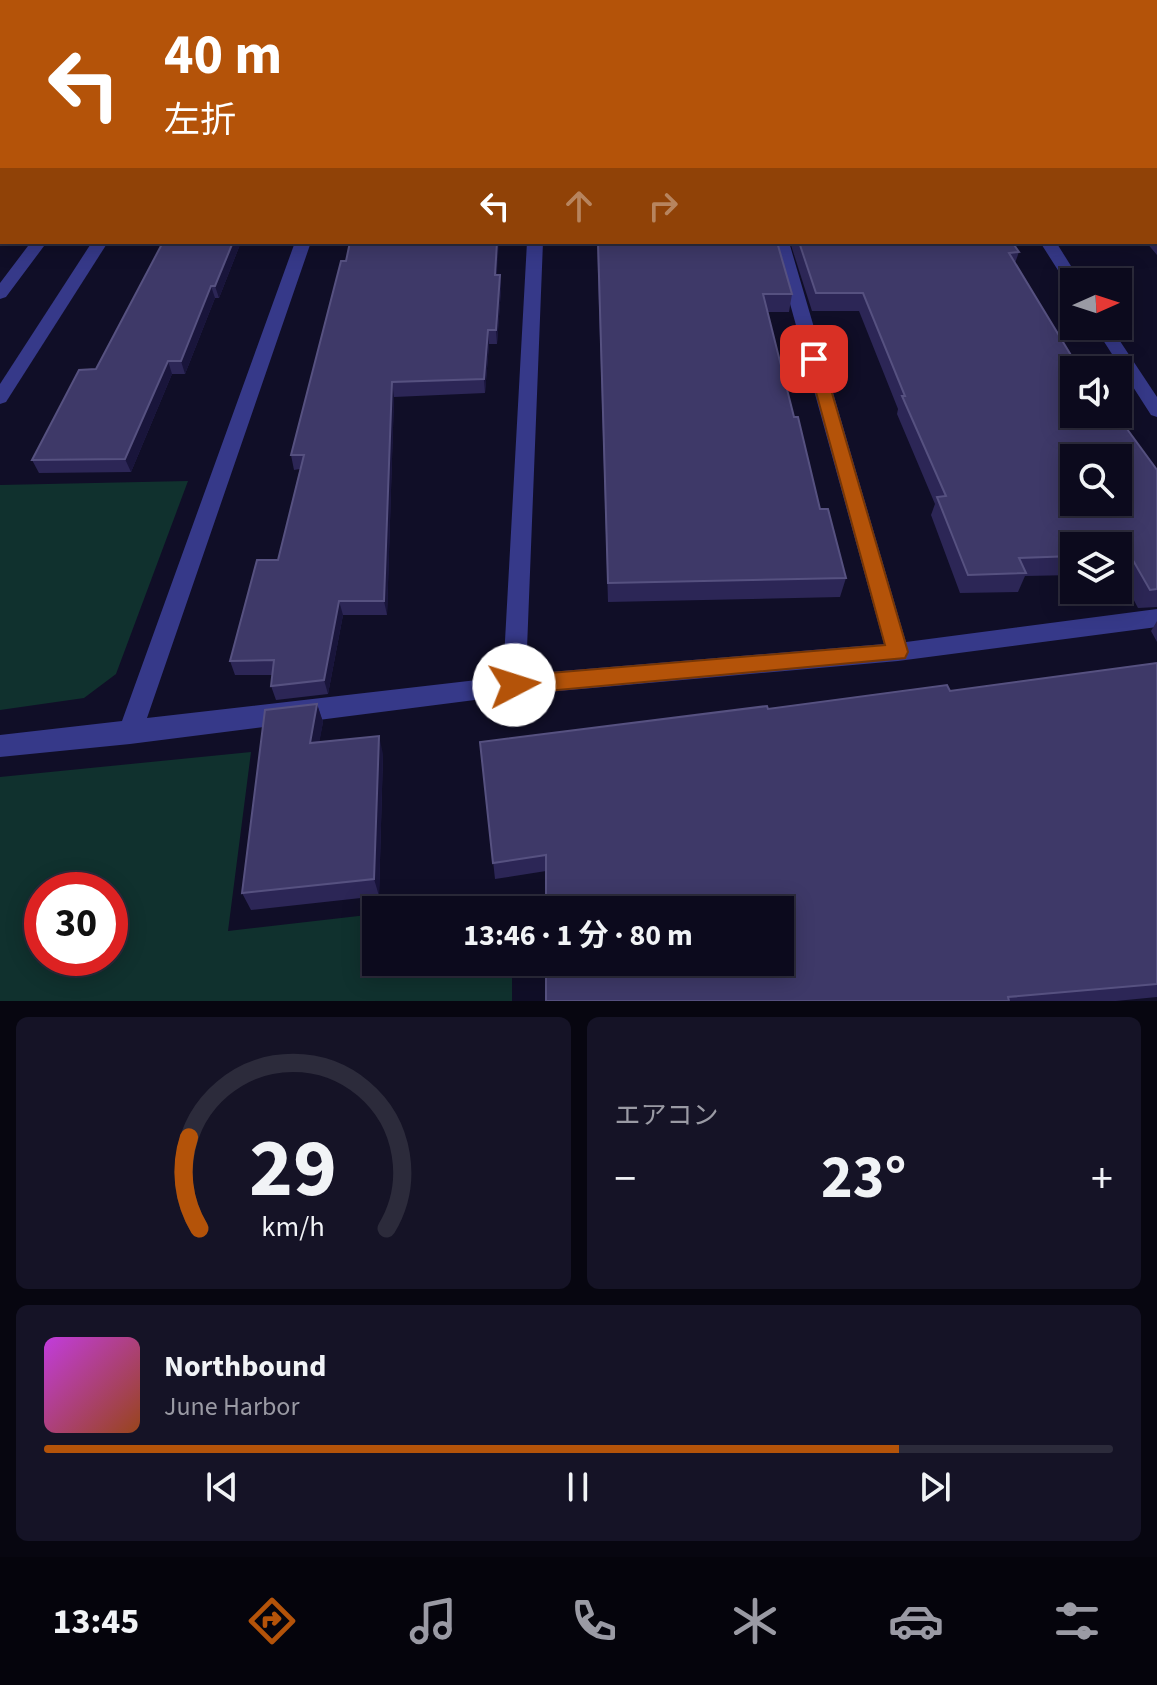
<!DOCTYPE html>
<html lang="ja">
<head>
<meta charset="utf-8">
<style>
  :root { --surface:#0c0a1d; --page:#151326; --text:#f1f3f6; --muted:#9a9aa4; --line:#2c2b3b; --accent:#b45309 }
  body { margin:0; font-family:"Source Sans 3","Noto Sans JP",sans-serif; background:var(--page); color:var(--text); height:100vh; display:flex; flex-direction:column; font-size:30px; white-space:nowrap }
  * { box-sizing:border-box; margin:0 }
  p { font-size:26px; color:var(--muted) }
  .icon { flex:none; width:44px; height:44px; fill:none; stroke:currentColor; stroke-width:2; stroke-linecap:round; stroke-linejoin:round }
  .map { position:relative; height:1001px; overflow:hidden }
  .sheet { display:flex; flex-direction:column; gap:16px; padding:16px; background:#070610; flex:1 }
  .sheet>* { flex:none }
  .banner { position:absolute; left:0px; top:0px; width:1158px; height:244px; box-shadow:0 4px 20px #0003,0 0 0 2px var(--line); background:#b45309; color:#fff; overflow:hidden }
  .needle { width:52px; rotate:87deg }
  .controls { position:absolute; left:1060px; top:268px; display:grid; gap:16px }
  .controls a { display:grid; place-items:center; width:72px; height:72px; border-radius:0px; background:var(--surface); box-shadow:0 4px 20px #0003,0 0 0 2px var(--line); font-size:40px }
  .speed { position:absolute; left:24px; top:872px; display:flex; gap:16px; font-size:40px; font-weight:700; text-align:center }
  .speed>* { display:grid; place-content:center; width:104px; height:104px; border-radius:50%; background:var(--surface); box-shadow:0 4px 20px #0003,0 0 0 2px var(--line); line-height:1 }
  .speed .limit { border:12px solid #d22; background:#fff; color:#111 }
  .pin { position:absolute; display:grid; place-items:center; width:68px; height:68px; color:#fff; margin:-34px; border-radius:16px; box-shadow:0 4px 12px #0006 }
  .me { position:absolute; width:88px; margin:-44px; rotate:85deg; stroke-linejoin:round; filter:drop-shadow(0 0 6px #0008) }
  .turn { display:flex; align-items:center; gap:28px; height:168px; padding:0 32px; font-size:36px }
  .turn .icon { width:104px; height:104px; stroke-width:2.5 }
  .turn b { display:block; font-size:56px; line-height:68px }
  .lanes { display:flex; align-items:center; height:76px; padding:0 32px; background:#0003; justify-content:center; gap:40px; direction:ltr }
  .lanes .off { opacity:.35 }
  .big { font-size:60px; font-weight:700; line-height:1.1 }
  .sheet .widget { flex:1; display:flex; flex-direction:column; justify-content:center; gap:12px; min-width:0; padding:0 28px; border-radius:12px; background:var(--page) }
  .sheet .dial { align-items:center; gap:0 }
  .dial svg { height:208px; overflow:visible; fill:none; stroke:var(--line); stroke-width:7; stroke-linecap:round; text-anchor:middle }
  .dial text { fill:var(--text); stroke:none }
  .song { display:flex; align-items:center; gap:24px }
  .cover { width:96px; height:96px; border-radius:12px; background:linear-gradient(135deg,hsl(290 70% 55%),hsl(20 70% 35%)) }
  .played { height:8px; border-radius:4px; background:linear-gradient(90deg,var(--accent) 80%,var(--line) 80%) }
  .keys { display:flex; justify-content:space-around; direction:ltr }
  .heat { display:flex; justify-content:space-between; align-items:center; font-size:44px; direction:ltr }
  .sheet .tiles { flex:1; display:grid; gap:16px; grid-template-columns:1fr 1fr }
  .widget:last-child { grid-column:span 2 }
  .trip { position:absolute; left:362px; top:896px; width:432px; height:80px; border-radius:0px; background:var(--surface); box-shadow:0 4px 20px #0003,0 0 0 2px var(--line); font-weight:700; line-height:80px; text-align:center }
  .menu { display:flex; height:128px; justify-content:space-around; align-items:center; background:#05040c; color:var(--muted) }
  .menu .icon { width:56px; height:56px }
  .menu .current { color:var(--accent) }
  .menu b { font-size:36px; color:var(--text) }
  .map>svg:first-child { display:block }
  .green { fill:#10312e; fill-rule:evenodd }
  .lines { fill:none; stroke-linecap:round; stroke-linejoin:round }
  .pedestrian { fill:#363989; fill-rule:evenodd }
  .minor { fill:#363989; fill-rule:evenodd }
  .tertiary { fill:#363989; fill-rule:evenodd }
  .wall { fill:#2c2656 }
  .shaded-wall { fill:#19153b }
  .building { fill:#3e3968; stroke:#565180; stroke-width:2; fill-rule:evenodd }
  .route { fill:#b45309; stroke:#753606; stroke-width:2 }
</style>
</head>
<body>
<div class="map">
<svg width="1157" height="1001" viewBox="0 0 1157 1001">
  <rect width="100%" height="100%" fill="#100e27"/>
  <!-- green -->
  <path class="green" d="M188,481L116,674L84,698L0,710V485Z
    M251,752L228,931L376,914V962H512V1001H0V777ZM42,890H110V958H42Z
    M513,899V910H413Z"/>
  <g class="lines">
    <!-- pedestrian -->
    <path class="pedestrian" d="M92,242H108L6,402L0,404V384Z"/>
    <!-- minor -->
    <path class="minor" d="M382,0H392V2H382Z
      M542,0H552V2H542Z
      M295,242H311L147,718L503,677L527,242H543L526,674L884,644L773,242H789L906,642L1157,609V627L898,661L514,695L130,744L0,757V735L122,721Z"/>
    <!-- tertiary -->
    <path class="tertiary" d="M889,0H899L900,2H890Z
      M31,242H47L6,297L0,299V283Z
      M1040,242H1056L1081,282H1074V288L1068,286Z
      M1094,326H1110L1157,397V417L1151,415Z"/>
  </g>
  <!-- wall -->
  <path class="wall" d="M939,0H1157V255L1146,242H1156V2H941Z
    M241,242L219,298H215L185,374H172L131,472L39,473L32,460L96,369Z
    M597,242H777L792,294L789,312H767L794,417L820,509L846,578L840,597L608,602Z
    M790,242H1012L1019,252L1015,263L1074,370L1157,470V607L1138,608L1120,574H1118V546H1074V575L1025,576L1018,592L960,593L931,515L935,504L897,414L898,409L859,311H812Z
    M496,275H500L501,289L497,344H489L485,393L394,397L387,615H343L328,694L276,700L271,686L272,675H235L230,661L278,560L300,469L294,470L291,455Z
    M1157,621V642L1151,631Z
    M1157,663V997L1116,1001H546V871L495,879L480,742L768,709L950,691Z
    M317,704L323,722L319,742L383,754L379,896L251,910L242,893Z"/>
  <!-- shaded-wall -->
  <path class="shaded-wall" d="M33,0H58L56,2H31Z
    M2,29V55L0,57V30Z
    M2,144V175L0,178V146Z
    M233,242H241L219,298L215,286Z
    M497,242H499L496,289L495,275Z
    M500,275L501,289L497,344L496,330Z
    M211,286L215,298L185,374L181,361Z
    M488,330L489,344L485,393L484,379Z
    M168,361L172,374L131,472L125,459Z
    M392,382L394,397L387,615L384,601Z
    M339,601L343,615L328,694L324,680Z
    M317,704L323,722L316,761L310,743Z
    M379,736L383,754L379,896L374,879Z"/>
  <!-- building -->
  <path class="building" d="M0,0H33L31,2H2V29L0,30Z
    M411,0H513L512,2H410Z
    M585,0H858L860,2H585Z
    M954,0H1157V231L1156,2H956Z
    M0,107H2V144L0,146Z
    M163,242H233L215,286H211L181,361H168L125,459L32,460L79,370L96,369Z
    M350,242H497L495,275H500L496,330H488L484,379L392,382L384,601H339L324,680L271,686L274,660L230,661L257,560H278L304,455H291L341,261H346Z
    M598,242H777L792,294H763L794,417H798L820,509H828L846,578L608,583Z
    M799,242H1012L1019,252L1009,253L1080,370H1074V414H1116L1157,470V589L1150,590L1130,555L1118,556V546H1074V556L1019,558L1026,573L968,575L937,497L946,496L902,396H905L863,293H816ZM1074,458H1118V502H1074Z
    M1157,663V984L1008,997L1009,1001H546V962H780V910H546V855L493,863L480,742L767,706L768,709L947,685L950,691Z
    M317,704L310,743L379,736L374,879L242,893L265,710Z"/>
  <!-- route -->
  <path class="route" d="M814,354L822,359L908,652L905,658L514,694L507,691L503,685L507,678L514,676L885,645L807,359Z"/>
</svg>
<div class="controls">
<a><svg class="needle" viewBox="-14 -14 28 28"><path d="M0-13l5 13h-10z" fill="#e53935"/><path d="M0 13l5-13h-10z" fill="#9a9aa4"/></svg></a>
<a><svg class="icon" aria-label="sound" viewBox="0 0 24 24"><path d="M4 9h4l5-4v14l-5-4H4zM17 9q2 3 0 6"/></svg></a>
<a><svg class="icon" aria-label="search" viewBox="0 0 24 24"><circle cx="10" cy="10" r="6"/><path d="M15 15l6 6"/></svg></a>
<a><svg class="icon" aria-label="layers" viewBox="0 0 24 24"><path d="M12 4l9 5-9 5-9-5zM3 14l9 5 9-5"/></svg></a>
</div>
<div class="speed"><div class="limit">30</div></div>
<div class="pin" style="left:814px;top:359px;background:#d93025"><svg class="icon" aria-label="arrive" viewBox="0 0 24 24"><path d="M6 21V4h12l-3 4 3 4H6"/></svg></div>
<svg class="me" style="left:514px;top:685px" viewBox="-20 -20 40 40"><circle r="19" fill="#fff"/><path d="M0-13L10 11 0 6-10 11z" fill="#b45309"/></svg>
<div class="trip">13:46 · 1 分 · 80 m</div>
<div class="banner">
<div class="turn"><svg class="icon" aria-label="left" viewBox="0 0 24 24"><path d="M17 20v-9H6M10 6l-5 5 5 5"/></svg><div><b>40 m</b>左折</div></div>
<div class="lanes"><svg class="icon" aria-label="left" viewBox="0 0 24 24"><path d="M17 20v-9H6M10 6l-5 5 5 5"/></svg><svg class="icon off" aria-label="ahead" viewBox="0 0 24 24"><path d="M12 20V5M6 11l6-6 6 6"/></svg><svg class="icon off" aria-label="right" viewBox="0 0 24 24"><path d="M7 20v-9h11M14 6l5 5-5 5"/></svg></div>
</div>
</div>
<section class="sheet">
<div class="tiles">
<div class="widget dial"><svg viewBox="0 0 100 80">
<path d="M14 69A42 42 0 1 1 86 69"/>
<path d="M14 69A42 42 0 0 1 10 34" stroke="#b45309"/>
<text x="50" y="56" font-size="32" font-weight="700">29</text>
<text x="50" y="72" font-size="11">km/h</text>
</svg></div>
<div class="widget"><p>エアコン</p>
<div class="heat"><a>−</a><b class="big">23°</b><a>+</a></div>
</div>
<div class="widget">
<div class="song"><i class="cover"></i><div><b>Northbound</b><p>June Harbor</p></div></div>
<div class="played"></div>
<div class="keys"><svg class="icon" aria-label="previous" viewBox="0 0 24 24"><path d="M18 5L8 12l10 7zM5 5v14"/></svg><svg class="icon" aria-label="pause" viewBox="0 0 24 24"><path d="M8 5v14M16 5v14"/></svg><svg class="icon" aria-label="next" viewBox="0 0 24 24"><path d="M6 5l10 7-10 7zM19 5v14"/></svg></div>
</div>
</div>
</section>
<nav class="menu">
<b>13:45</b>
<svg class="icon current" aria-label="directions" viewBox="0 0 24 24"><path d="M12 3l9 9-9 9-9-9zM9 14v-3h6M13 9l2 2-2 2"/></svg>
<svg class="icon" aria-label="music" viewBox="0 0 24 24"><path d="M9 18V5l10-2v13"/><circle cx="6" cy="18" r="3"/><circle cx="16" cy="16" r="3"/></svg>
<svg class="icon" aria-label="phone" viewBox="0 0 24 24"><path d="M5 4h4l2 5-3 2q2 4 5 5l2-3 5 2v4C11 20 4 13 5 4z"/></svg>
<svg class="icon" aria-label="climate" viewBox="0 0 24 24"><path d="M12 3v18M4 7l16 10M4 17L20 7"/></svg>
<svg class="icon" aria-label="car" viewBox="0 0 24 24"><path d="M5 17H2v-5l4-1 3-4h7l3 4 3 1v5h-3M9 17h6M6 11h13"/><circle cx="7" cy="17" r="2"/><circle cx="17" cy="17" r="2"/></svg>
<svg class="icon" aria-label="filters" viewBox="0 0 24 24"><path d="M4 7h16M4 17h16"/><circle cx="9" cy="7" r="2"/><circle cx="15" cy="17" r="2"/></svg>
</nav>
</body>
</html>
